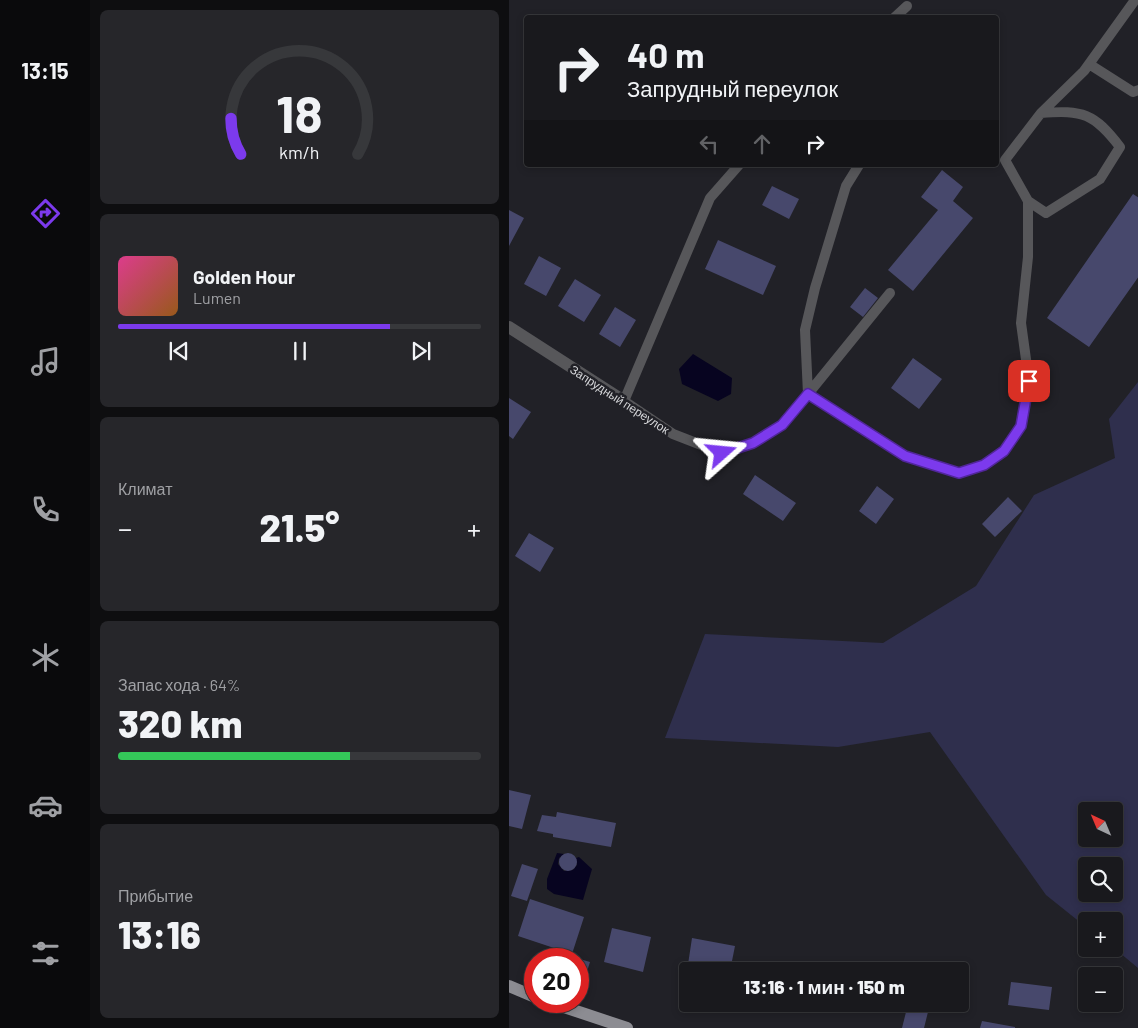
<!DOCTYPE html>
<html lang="ru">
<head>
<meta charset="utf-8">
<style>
  :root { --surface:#19191d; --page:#26262a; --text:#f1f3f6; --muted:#9fa0a4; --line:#37383b; --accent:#7c3aed }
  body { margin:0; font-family:Barlow,sans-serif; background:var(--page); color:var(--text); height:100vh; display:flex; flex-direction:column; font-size:19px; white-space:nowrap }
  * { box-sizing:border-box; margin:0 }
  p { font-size:16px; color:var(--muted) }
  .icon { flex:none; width:28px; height:28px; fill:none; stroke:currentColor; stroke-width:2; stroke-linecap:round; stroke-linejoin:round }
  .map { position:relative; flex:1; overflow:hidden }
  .details { display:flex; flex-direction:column; gap:10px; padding:10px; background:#0e0e10; width:419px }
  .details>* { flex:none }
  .hud { position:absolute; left:15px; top:15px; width:475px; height:152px; border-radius:5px; box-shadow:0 2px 8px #0003,0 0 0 1px var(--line); background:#19191d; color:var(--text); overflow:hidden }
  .needle { width:32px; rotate:316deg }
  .fabs { position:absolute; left:569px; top:802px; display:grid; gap:10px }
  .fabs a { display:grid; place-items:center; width:45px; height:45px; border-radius:5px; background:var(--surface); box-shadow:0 2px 8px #0003,0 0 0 1px var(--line); font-size:25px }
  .speed { position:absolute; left:15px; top:948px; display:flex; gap:10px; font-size:25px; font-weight:700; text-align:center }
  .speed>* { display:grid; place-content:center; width:65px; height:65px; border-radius:50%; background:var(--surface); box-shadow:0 2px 8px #0003,0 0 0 1px var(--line); line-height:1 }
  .speed .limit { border:8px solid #d22; background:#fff; color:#111 }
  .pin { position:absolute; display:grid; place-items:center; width:42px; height:42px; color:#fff; margin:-21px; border-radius:10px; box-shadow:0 2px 8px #0006 }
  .me { position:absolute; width:55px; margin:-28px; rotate:72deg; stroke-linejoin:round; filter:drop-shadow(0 0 4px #0008) }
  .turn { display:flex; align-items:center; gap:18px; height:105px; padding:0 20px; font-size:22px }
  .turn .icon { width:65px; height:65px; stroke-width:2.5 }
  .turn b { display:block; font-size:35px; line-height:42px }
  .lanes { display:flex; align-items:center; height:48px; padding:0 20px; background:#0003; justify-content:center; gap:25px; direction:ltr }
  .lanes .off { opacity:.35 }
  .big { font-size:38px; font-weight:800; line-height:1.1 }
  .details .widget { flex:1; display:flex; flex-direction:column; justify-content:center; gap:8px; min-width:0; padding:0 18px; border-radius:8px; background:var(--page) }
  .details .dial { align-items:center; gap:0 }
  .dial svg { height:130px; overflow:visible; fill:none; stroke:var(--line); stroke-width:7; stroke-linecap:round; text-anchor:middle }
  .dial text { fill:var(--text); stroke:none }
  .song { display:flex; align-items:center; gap:15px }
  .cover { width:60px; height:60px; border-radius:8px; background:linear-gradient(135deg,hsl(330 70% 55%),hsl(30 70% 35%)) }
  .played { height:5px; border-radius:2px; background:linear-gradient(90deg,var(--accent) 75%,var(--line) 75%) }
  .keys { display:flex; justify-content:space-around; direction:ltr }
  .heat { display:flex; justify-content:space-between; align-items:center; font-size:28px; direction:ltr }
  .charge { height:8px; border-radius:4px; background:linear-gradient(90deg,#34c759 64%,var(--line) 0) }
  .trip { position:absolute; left:170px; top:962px; width:290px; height:50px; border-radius:5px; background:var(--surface); box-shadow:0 2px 8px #0003,0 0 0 1px var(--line); font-weight:800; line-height:50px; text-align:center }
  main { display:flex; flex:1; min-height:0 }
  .dock { display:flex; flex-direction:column; width:90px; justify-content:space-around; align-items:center; background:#0a0a0c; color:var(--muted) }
  .dock .icon { width:35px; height:35px }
  .dock .on { color:var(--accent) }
  .dock b { font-size:22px; color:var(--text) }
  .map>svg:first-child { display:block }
  .green { fill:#2f2f4d; fill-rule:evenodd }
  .water { fill:#070420 }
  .building { fill:#47486c }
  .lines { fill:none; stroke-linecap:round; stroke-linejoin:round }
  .lane { stroke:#57575a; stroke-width:10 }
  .street { stroke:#57575a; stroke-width:12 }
  .primary { stroke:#8c8c92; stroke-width:12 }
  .route-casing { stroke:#51269a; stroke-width:12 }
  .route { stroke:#7c3aed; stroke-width:9 }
  .labels { text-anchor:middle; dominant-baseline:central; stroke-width:5; stroke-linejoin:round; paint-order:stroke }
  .street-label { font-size:12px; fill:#d4d5d8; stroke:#212127 }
</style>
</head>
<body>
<main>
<nav class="dock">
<b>13:15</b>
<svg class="icon on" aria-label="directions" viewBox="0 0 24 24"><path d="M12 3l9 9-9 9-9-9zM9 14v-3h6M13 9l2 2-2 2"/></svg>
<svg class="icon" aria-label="music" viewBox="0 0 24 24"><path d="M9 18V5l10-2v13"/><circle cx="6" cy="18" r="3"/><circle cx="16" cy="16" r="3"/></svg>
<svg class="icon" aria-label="phone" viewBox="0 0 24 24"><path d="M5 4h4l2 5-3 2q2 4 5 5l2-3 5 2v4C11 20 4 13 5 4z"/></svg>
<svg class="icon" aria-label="climate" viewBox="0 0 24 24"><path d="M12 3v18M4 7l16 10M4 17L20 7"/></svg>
<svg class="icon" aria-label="car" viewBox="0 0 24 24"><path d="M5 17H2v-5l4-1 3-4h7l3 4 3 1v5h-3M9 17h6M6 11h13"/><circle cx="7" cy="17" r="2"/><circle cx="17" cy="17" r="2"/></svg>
<svg class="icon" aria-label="filters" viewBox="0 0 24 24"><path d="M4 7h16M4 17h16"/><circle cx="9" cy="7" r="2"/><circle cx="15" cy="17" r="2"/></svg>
</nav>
<section class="details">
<div class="widget dial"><svg viewBox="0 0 100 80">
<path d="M14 69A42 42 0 1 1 86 69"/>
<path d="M14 69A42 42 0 0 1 8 47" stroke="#7c3aed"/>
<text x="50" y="56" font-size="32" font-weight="700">18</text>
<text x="50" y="72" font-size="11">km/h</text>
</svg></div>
<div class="widget">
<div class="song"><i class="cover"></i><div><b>Golden Hour</b><p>Lumen</p></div></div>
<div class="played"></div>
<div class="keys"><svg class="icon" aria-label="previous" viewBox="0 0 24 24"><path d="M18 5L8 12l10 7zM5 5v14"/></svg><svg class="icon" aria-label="pause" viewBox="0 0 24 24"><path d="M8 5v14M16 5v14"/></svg><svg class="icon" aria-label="next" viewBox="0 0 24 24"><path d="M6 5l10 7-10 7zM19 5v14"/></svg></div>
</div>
<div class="widget"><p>Климат</p>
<div class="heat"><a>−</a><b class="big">21.5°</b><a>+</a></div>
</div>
<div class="widget"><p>Запас хода · 64%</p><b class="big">320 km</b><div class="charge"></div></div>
<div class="widget"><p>Прибытие</p><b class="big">13:16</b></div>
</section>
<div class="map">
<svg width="630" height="1028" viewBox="0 0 630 1028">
  <rect width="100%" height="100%" fill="#212127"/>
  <!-- green -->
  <path class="green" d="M629,382V968L605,948V921H578L577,927L537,895L421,732L329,747L156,738L196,634L374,643L467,586L525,495L606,458L600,419ZM578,811H605V839H578ZM578,866H605V894H578Z"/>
  <!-- water -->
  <path class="water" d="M184,354L223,378L222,394L209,401L173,384L170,369Z
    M48,853L55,854L50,858L49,864L55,871L64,870L68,865L67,858L70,857L83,869L74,900L45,894L38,889V879Z"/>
  <!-- building -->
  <path class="building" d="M433,170L454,187L444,201L464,218L404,291L379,270L429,210L412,197Z
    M263,186L290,199L280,219L253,205Z
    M624,194L630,198V276L580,347L538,318Z
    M0,210L15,218L0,246Z
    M209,240L267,266L254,295L196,269Z
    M30,256L52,268L37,296L15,284Z
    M66,279L92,295L75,322L49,306Z
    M356,288L369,298L354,317L341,307Z
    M106,307L127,320L111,347L90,334Z
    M404,358L433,379L410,409L382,388Z
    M0,398L22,412L4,439L0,436Z
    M246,475L287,503L274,521L234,494Z
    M368,486L385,499L367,524L350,511Z
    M499,497L513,511L486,537L473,524Z
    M20,533L45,548L31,572L6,556Z
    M0,790L22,795L13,829L0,826Z
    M48,812L107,823L102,847L44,837V834L28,831L33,815L47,817Z
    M50 862a9 9 0 1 1 18 0a9 9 0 1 1-18 0Z
    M13,864L29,869L18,901L2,896Z
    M21,899L75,917L63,954L9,936Z
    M103,928L142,937L134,972L95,962Z
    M183,938L226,946L221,971H178Z
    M64,957L81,962L74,984L69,982V959H63Z
    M321,962L358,970V971H319Z
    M502,982L543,987L540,1010L499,1005Z
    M399,1004H421L415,1028H393Z
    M473,1021L506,1027V1028H471Z"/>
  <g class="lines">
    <!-- lane -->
    <path class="lane" d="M385,18L398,6
      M580,64L624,92L630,90
      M230,165L201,198L115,401L164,434L213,453L244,443L273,425L299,394L396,456L450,473L475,465L495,451L512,426L520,381L512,323L519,257V201L496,160L532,113L575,71L626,0
      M350,165L337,186L306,288L296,330L299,394L381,293
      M519,201L537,213L591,179L611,147C585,113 574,110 532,113"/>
    <!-- street -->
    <path class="street" d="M0,327L115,401"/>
    <!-- primary -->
    <path class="primary" d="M0,986L26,997
      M37,1001L118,1028"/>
  </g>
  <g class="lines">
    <!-- route casing -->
    <g class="route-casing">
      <path id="route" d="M213,453L244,443L273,425L299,394L396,456L450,473L475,465L495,451L512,426L520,381"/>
    </g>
    <!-- route -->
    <use href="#route" class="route"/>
  </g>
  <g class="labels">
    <!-- street labels -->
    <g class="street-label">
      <text transform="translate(111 399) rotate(33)">Запрудный переулок</text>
    </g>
  </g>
</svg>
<div class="fabs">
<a><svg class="needle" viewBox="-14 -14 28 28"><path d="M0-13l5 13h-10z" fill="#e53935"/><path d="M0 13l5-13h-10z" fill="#9fa0a4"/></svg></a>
<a><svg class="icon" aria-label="search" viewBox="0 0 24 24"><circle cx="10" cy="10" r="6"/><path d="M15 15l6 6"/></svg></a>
<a>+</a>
<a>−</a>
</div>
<div class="speed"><div class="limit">20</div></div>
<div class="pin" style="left:520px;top:381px;background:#d93025"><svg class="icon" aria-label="arrive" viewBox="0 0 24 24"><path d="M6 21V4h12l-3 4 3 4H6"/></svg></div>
<svg class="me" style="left:213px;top:453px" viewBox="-20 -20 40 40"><path d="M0-17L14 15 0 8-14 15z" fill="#7c3aed" stroke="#fff" stroke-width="4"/></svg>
<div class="trip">13:16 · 1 мин · 150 m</div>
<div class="hud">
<div class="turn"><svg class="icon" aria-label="right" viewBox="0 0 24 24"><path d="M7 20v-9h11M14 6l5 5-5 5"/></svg><div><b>40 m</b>Запрудный переулок</div></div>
<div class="lanes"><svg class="icon off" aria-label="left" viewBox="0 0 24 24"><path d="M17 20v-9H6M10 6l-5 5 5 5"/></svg><svg class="icon off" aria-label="ahead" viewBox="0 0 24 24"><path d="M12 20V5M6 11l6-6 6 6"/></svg><svg class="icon" aria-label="right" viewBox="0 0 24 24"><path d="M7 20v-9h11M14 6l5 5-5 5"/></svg></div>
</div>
</div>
</main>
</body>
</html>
